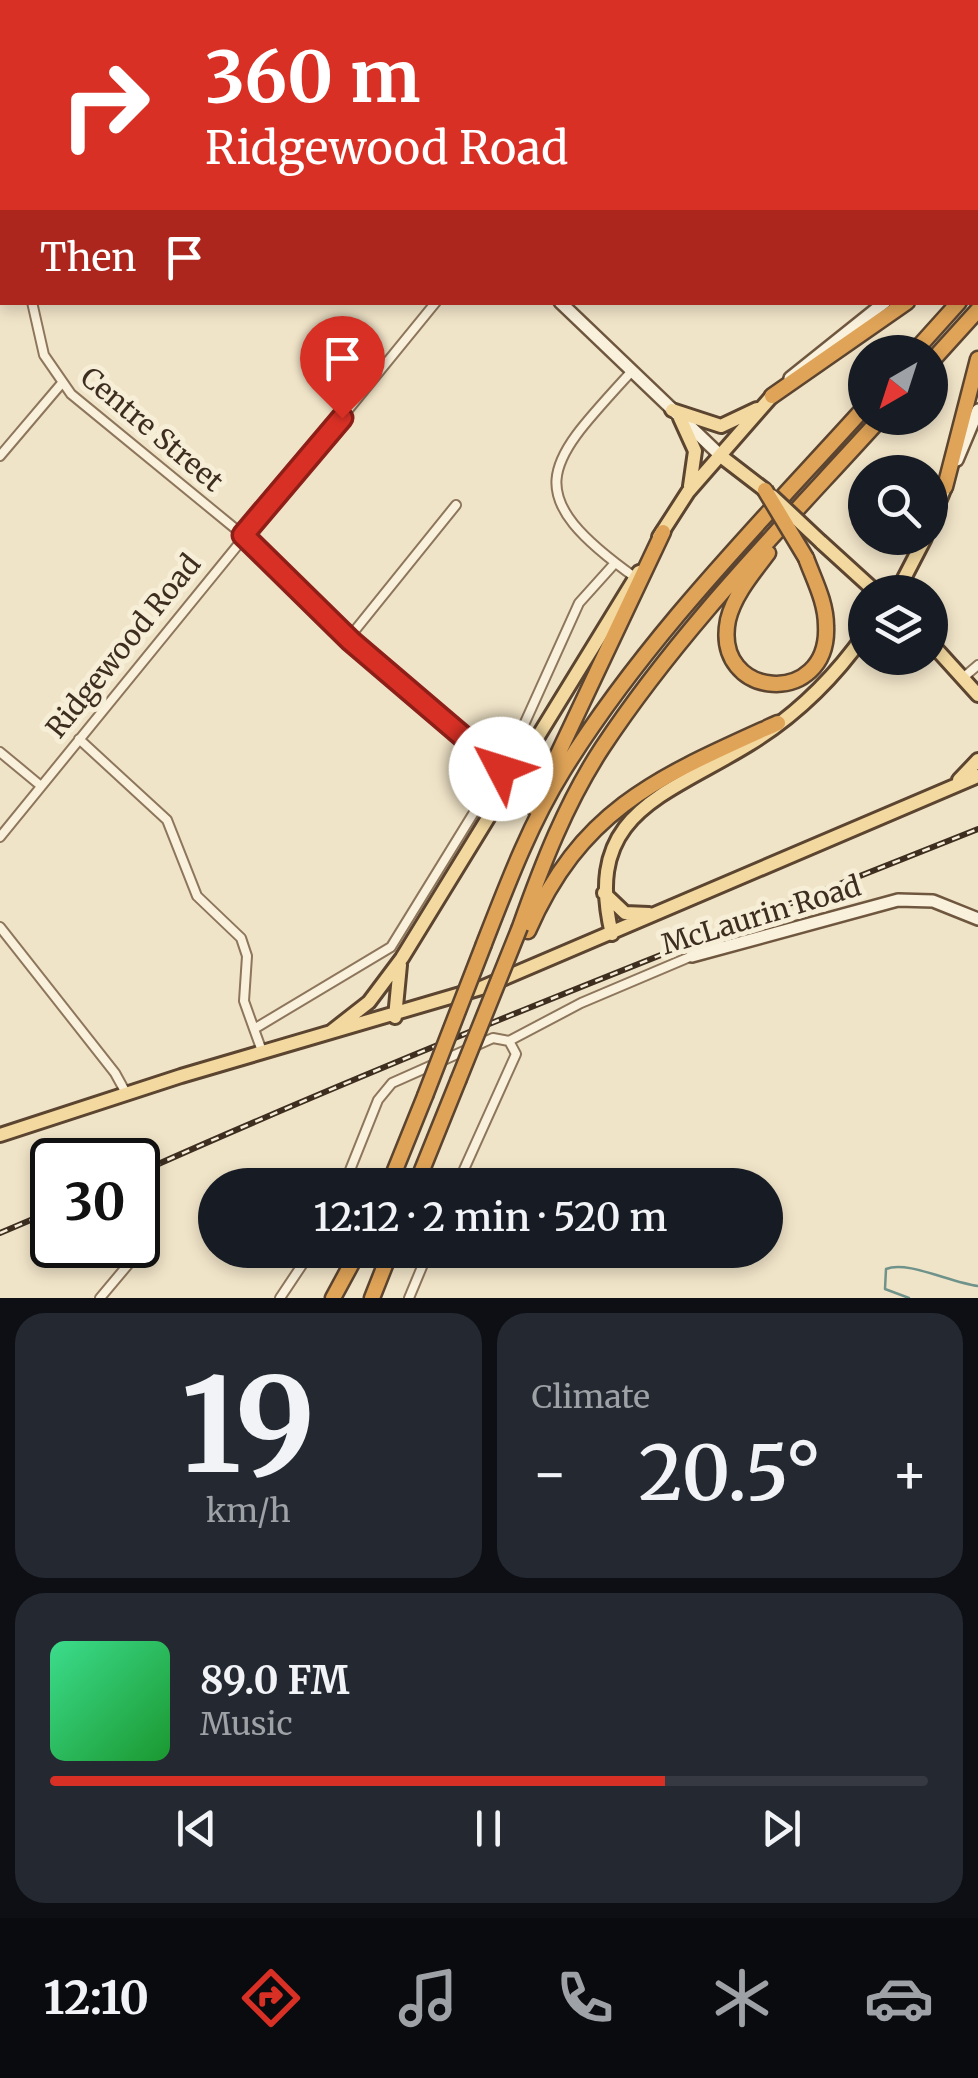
<!DOCTYPE html>
<html lang="en">
<head>
<meta charset="utf-8">
<style>
  :root { --surface:#171b24; --page:#242831; --text:#f1f3f6; --muted:#9ea1a6; --line:#363941; --accent:#d93025 }
  body { margin:0; font-family:Merriweather,serif; background:var(--page); color:var(--text); height:100vh; display:flex; flex-direction:column; font-size:38px; white-space:nowrap }
  * { box-sizing:border-box; margin:0 }
  p { font-size:32px; color:var(--muted) }
  .icon { flex:none; width:55px; height:55px; fill:none; stroke:currentColor; stroke-width:2; stroke-linecap:round; stroke-linejoin:round }
  .map { position:relative; height:1298px; overflow:hidden }
  .panel { display:flex; flex-direction:column; gap:15px; padding:15px; background:#0d0f14; flex:1 }
  .panel>* { flex:none }
  .hud { position:absolute; left:0px; top:0px; width:980px; height:305px; box-shadow:0 5px 15px #0003; background:#d93025; color:#fff; overflow:hidden }
  .needle { width:65px; rotate:219deg }
  .controls { position:absolute; left:848px; top:335px; display:grid; gap:20px }
  .controls a { display:grid; place-items:center; width:100px; height:100px; border-radius:50%; background:var(--surface); box-shadow:0 5px 15px #0003; font-size:50px }
  .speed { position:absolute; left:30px; top:1138px; display:flex; gap:20px; font-size:50px; font-weight:700; text-align:center }
  .speed>* { display:grid; place-content:center; width:130px; height:130px; border-radius:50%; background:var(--surface); box-shadow:0 5px 15px #0003; line-height:1 }
  .speed .limit { border:5px solid #111; border-radius:15px; background:#fff; color:#111 }
  .pin { position:absolute; display:grid; place-items:center; width:85px; height:85px; color:#fff; margin:-102px -42px; border-radius:50% 50% 50% 0; rotate:-45deg; box-shadow:0 0 10px #0007 }
  .pin .icon { rotate:45deg }
  .me { position:absolute; width:110px; margin:-55px; rotate:310deg; stroke-linejoin:round; filter:drop-shadow(0 0 8px #0008) }
  .turn { display:flex; align-items:center; gap:35px; height:210px; padding:0 40px; font-size:45px }
  .turn .icon { width:130px; height:130px; stroke-width:2.5 }
  .turn b { display:block; font-size:70px; line-height:85px }
  .then { display:flex; align-items:center; height:95px; padding:0 40px; background:#0003; gap:20px; font-size:38px }
  .big { font-size:75px; font-weight:600; line-height:1.1 }
  .panel .widget { flex:1; display:flex; flex-direction:column; justify-content:center; gap:15px; min-width:0; padding:0 35px; border-radius:30px; background:var(--page) }
  .panel .dial { align-items:center; gap:0 }
  .dial b { font-size:130px; line-height:1 }
  .song { display:flex; align-items:center; gap:30px }
  .cover { width:120px; height:120px; border-radius:15px; background:linear-gradient(135deg,hsl(150 70% 55%),hsl(130 70% 35%)) }
  .played { height:10px; border-radius:5px; background:linear-gradient(90deg,var(--accent) 70%,var(--line) 70%) }
  .keys { display:flex; justify-content:space-around; direction:ltr }
  .heat { display:flex; justify-content:space-between; align-items:center; font-size:55px; direction:ltr }
  .panel .tiles { flex:1; display:grid; gap:15px; grid-template-columns:1fr 1fr }
  .widget:last-child { grid-column:span 2 }
  .trip { position:absolute; left:198px; top:1168px; width:585px; height:100px; border-radius:50px; background:var(--surface); box-shadow:0 5px 15px #0003; font-weight:600; line-height:100px; text-align:center }
  .tab-bar { display:flex; height:160px; justify-content:space-around; align-items:center; background:#090b0e; color:var(--muted) }
  .tab-bar .icon { width:70px; height:70px }
  .tab-bar .selected { color:var(--accent) }
  .tab-bar b { font-size:45px; color:var(--text) }
  .map>svg:first-child { display:block }
  .lines { fill:none; stroke-linecap:round; stroke-linejoin:round }
  .stream { stroke:#6f938a; stroke-width:2.5 }
  .street-casing { stroke:#8d765c; stroke-width:12 }
  .secondary-casing { stroke:#6f573f; stroke-width:16 }
  .primary-casing { stroke:#5b4430; stroke-width:18 }
  .highway-casing { stroke:#5b4430; stroke-width:19 }
  .street { stroke:#faf1dc; stroke-width:8 }
  .secondary { stroke:#faf1dc; stroke-width:11 }
  .primary { stroke:#f3d9a0; stroke-width:12 }
  .highway { stroke:#e0a458; stroke-width:14 }
  .rail-casing { stroke:#3d2e20; stroke-width:6 }
  .rail { stroke:#f7eed8; stroke-width:2.5; stroke-dasharray:8; stroke-linecap:butt }
  .primary-bridge-casing { stroke:#5b4430; stroke-width:18; stroke-linecap:butt }
  .highway-bridge-casing { stroke:#5b4430; stroke-width:19; stroke-linecap:butt }
  .primary-bridge { stroke:#f3d9a0; stroke-width:12 }
  .highway-bridge { stroke:#e0a458; stroke-width:14 }
  .route-casing { stroke:#8d1f18; stroke-width:25 }
  .route { stroke:#d93025; stroke-width:18 }
  .labels { text-anchor:middle; dominant-baseline:central; stroke-width:10; stroke-linejoin:round; paint-order:stroke }
  .street-label { font-size:28px; fill:#3d2e20; stroke:#f7eed8 }
</style>
</head>
<body>
<div class="map">
<svg width="978" height="1298" viewBox="0 0 978 1298">
  <rect width="100%" height="100%" fill="#f0e4c8"/>
  <g class="lines">
    <!-- stream -->
    <path class="stream" d="M28,2L29,0
      M0,232L2,227
      M909,1298L885,1289L886,1269C907,1260 951,1283 978,1286"/>
    <!-- street casing -->
    <g class="street-casing">
      <path id="street" d="M785,0L789,2
        M168,2L170,0
        M978,148V149
        M32,302L44,355L71,394L243,535L348,639L501,769
        M632,371C547,464 515,492 636,578
        M0,456L62,383
        M348,639L456,505
        M965,676L978,665
        M79,739L167,820L197,896L241,938L247,956L244,1001L254,1029
        M0,752L41,786
        M0,837L436,302
        M0,927L115,1073L126,1093
        M509,1041L581,1003L692,956
        M262,1051L254,1029L391,947L513,749L579,603L615,563
        M344,1185L378,1100L392,1083L493,1038L509,1041L516,1054L457,1185
        M100,1298L142,1248
        M280,1298L312,1250
        M409,1298L429,1250"/>
    </g>
    <!-- secondary casing -->
    <g class="secondary-casing">
      <path id="secondary" d="M199,0L202,2
        M218,0L221,2
        M712,2L714,0
        M560,302L722,457
        M790,378L885,302
        M957,460L978,410
        M692,956L898,900L933,901L978,919"/>
    </g>
    <!-- primary casing -->
    <g class="primary-casing">
      <path id="primary" d="M672,410L721,426L757,409
        M680,418L695,451L690,486
        M722,457L765,490
        M930,524L945,487
        M659,537L688,492L772,396
        M821,542L876,592
        M897,592L925,538
        M930,642L978,695
        M959,780L978,760
        M604,893L625,913L649,914
        M612,934C583,814 663,797 748,745C794,717 834,678 865,634
        M395,1017L400,965
        M332,1031L369,1002L402,958L639,572
        M0,1135L181,1076L481,988L978,776"/>
    </g>
    <!-- highway casing -->
    <g class="highway-casing">
      <path id="highway" d="M914,352L959,302
        M930,363L978,310
        M772,396L907,302
        M945,487L978,359
        M768,553C753,573 734,595 728,620C712,700 830,708 826,626C826,602 814,580 806,558
        M533,807L663,532
        M520,927C542,865 566,803 602,748C682,627 784,525 881,418
        M528,931C582,807 661,776 778,723
        M484,944C507,885 530,824 563,771C646,637 760,523 865,407
        M389,1185L425,1096
        M416,1185L458,1081
        M333,1298L359,1250
        M372,1298L391,1250"/>
    </g>
    <!-- street -->
    <use href="#street" class="street"/>
    <!-- secondary -->
    <use href="#secondary" class="secondary"/>
    <!-- primary -->
    <use href="#primary" class="primary"/>
    <!-- highway -->
    <use href="#highway" class="highway"/>
    <!-- rail casing -->
    <g class="rail-casing">
      <path id="rail" d="M138,1173C416,1049 695,942 978,829
        M0,1233L52,1211"/>
    </g>
    <!-- rail -->
    <use href="#rail" class="rail"/>
    <!-- primary-bridge casing -->
    <g class="primary-bridge-casing">
      <path id="primary-bridge" d="M772,496L821,542"/>
    </g>
    <!-- highway-bridge casing -->
    <g class="highway-bridge-casing">
      <path id="highway-bridge" d="M765,490L806,558
        M458,1081L520,927
        M425,1096L484,944"/>
    </g>
    <!-- primary-bridge -->
    <use href="#primary-bridge" class="primary-bridge"/>
    <!-- highway-bridge -->
    <use href="#highway-bridge" class="highway-bridge"/>
  </g>
  <g class="lines">
    <!-- route casing -->
    <g class="route-casing">
      <path id="route" d="M342,418L243,535L351,641L501,769"/>
    </g>
    <!-- route -->
    <use href="#route" class="route"/>
  </g>
  <g class="labels">
    <!-- street labels -->
    <g class="street-label">
      <text transform="translate(152 429) rotate(40)">Centre Street</text>
      <text transform="translate(123 646) rotate(-51)">Ridgewood Road</text>
      <text transform="translate(761 915) rotate(-17)">McLaurin Road</text>
    </g>
  </g>
</svg>
<div class="controls">
<a><svg class="needle" viewBox="-14 -14 28 28"><path d="M0-13l5 13h-10z" fill="#e53935"/><path d="M0 13l5-13h-10z" fill="#9ea1a6"/></svg></a>
<a><svg class="icon" aria-label="search" viewBox="0 0 24 24"><circle cx="10" cy="10" r="6"/><path d="M15 15l6 6"/></svg></a>
<a><svg class="icon" aria-label="layers" viewBox="0 0 24 24"><path d="M12 4l9 5-9 5-9-5zM3 14l9 5 9-5"/></svg></a>
</div>
<div class="speed"><div class="limit">30</div></div>
<div class="pin" style="left:342px;top:418px;background:#d93025"><svg class="icon" aria-label="arrive" viewBox="0 0 24 24"><path d="M6 21V4h12l-3 4 3 4H6"/></svg></div>
<svg class="me" style="left:501px;top:769px" viewBox="-20 -20 40 40"><circle r="19" fill="#fff"/><path d="M0-13L10 11 0 6-10 11z" fill="#d93025"/></svg>
<div class="trip">12:12 · 2 min · 520 m</div>
<div class="hud">
<div class="turn"><svg class="icon" aria-label="right" viewBox="0 0 24 24"><path d="M7 20v-9h11M14 6l5 5-5 5"/></svg><div><b>360 m</b>Ridgewood Road</div></div>
<div class="then">Then<svg class="icon" aria-label="arrive" viewBox="0 0 24 24"><path d="M6 21V4h12l-3 4 3 4H6"/></svg></div>
</div>
</div>
<section class="panel">
<div class="tiles">
<div class="widget dial"><b>19</b><p>km/h</p></div>
<div class="widget"><p>Climate</p>
<div class="heat"><a>−</a><b class="big">20.5°</b><a>+</a></div>
</div>
<div class="widget">
<div class="song"><i class="cover"></i><div><b>89.0 FM</b><p>Music</p></div></div>
<div class="played"></div>
<div class="keys"><svg class="icon" aria-label="previous" viewBox="0 0 24 24"><path d="M18 5L8 12l10 7zM5 5v14"/></svg><svg class="icon" aria-label="pause" viewBox="0 0 24 24"><path d="M8 5v14M16 5v14"/></svg><svg class="icon" aria-label="next" viewBox="0 0 24 24"><path d="M6 5l10 7-10 7zM19 5v14"/></svg></div>
</div>
</div>
</section>
<nav class="tab-bar">
<b>12:10</b>
<svg class="icon selected" aria-label="directions" viewBox="0 0 24 24"><path d="M12 3l9 9-9 9-9-9zM9 14v-3h6M13 9l2 2-2 2"/></svg>
<svg class="icon" aria-label="music" viewBox="0 0 24 24"><path d="M9 18V5l10-2v13"/><circle cx="6" cy="18" r="3"/><circle cx="16" cy="16" r="3"/></svg>
<svg class="icon" aria-label="phone" viewBox="0 0 24 24"><path d="M5 4h4l2 5-3 2q2 4 5 5l2-3 5 2v4C11 20 4 13 5 4z"/></svg>
<svg class="icon" aria-label="climate" viewBox="0 0 24 24"><path d="M12 3v18M4 7l16 10M4 17L20 7"/></svg>
<svg class="icon" aria-label="car" viewBox="0 0 24 24"><path d="M5 17H2v-5l4-1 3-4h7l3 4 3 1v5h-3M9 17h6M6 11h13"/><circle cx="7" cy="17" r="2"/><circle cx="17" cy="17" r="2"/></svg>
</nav>
</body>
</html>
